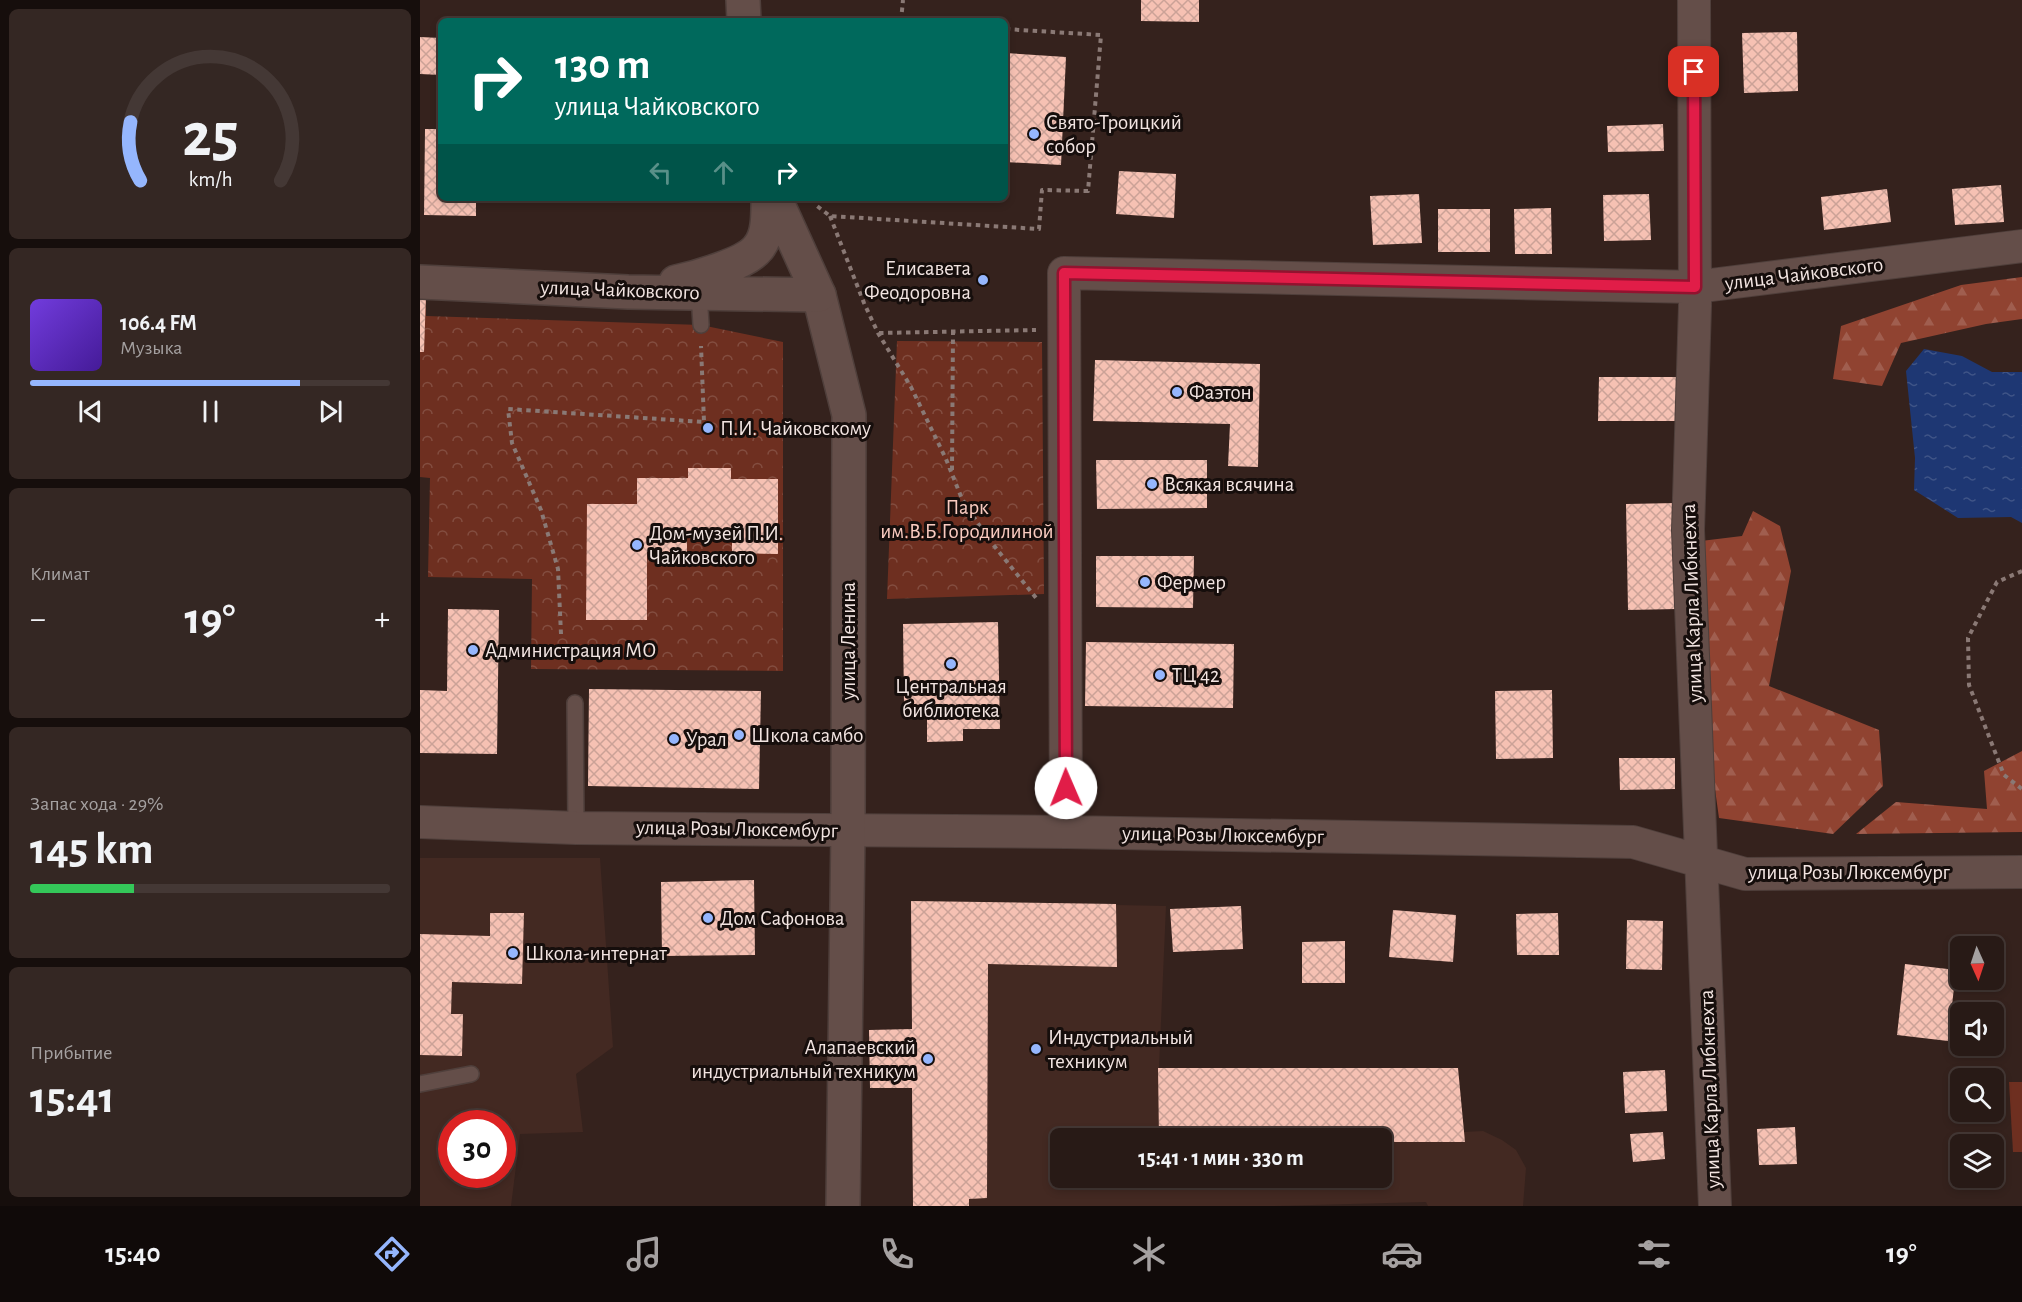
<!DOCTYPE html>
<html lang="ru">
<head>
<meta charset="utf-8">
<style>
  :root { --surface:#281a16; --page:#342723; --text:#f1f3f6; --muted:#a5a1a1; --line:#443835; --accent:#95b6fd }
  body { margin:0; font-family:"Alegreya Sans",sans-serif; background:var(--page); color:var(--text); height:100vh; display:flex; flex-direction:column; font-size:22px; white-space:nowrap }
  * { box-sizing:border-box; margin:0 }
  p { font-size:20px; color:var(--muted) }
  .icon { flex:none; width:33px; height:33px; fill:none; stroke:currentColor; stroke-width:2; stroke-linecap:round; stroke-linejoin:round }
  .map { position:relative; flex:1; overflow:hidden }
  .sheet { display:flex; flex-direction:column; gap:9px; padding:9px; background:#160e0c; width:420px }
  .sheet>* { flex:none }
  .guide { position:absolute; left:18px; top:18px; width:570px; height:183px; border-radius:9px; box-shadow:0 3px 9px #0003,0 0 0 2px var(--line); background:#00695c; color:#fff; overflow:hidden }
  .needle { width:39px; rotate:177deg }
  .fabs { position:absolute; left:1530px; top:936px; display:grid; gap:12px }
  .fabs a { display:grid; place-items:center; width:54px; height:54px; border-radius:9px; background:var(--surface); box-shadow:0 3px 9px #0003,0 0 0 2px var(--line); font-size:30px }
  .speed { position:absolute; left:18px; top:1110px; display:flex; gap:12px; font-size:30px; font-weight:700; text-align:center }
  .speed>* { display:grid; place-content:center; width:78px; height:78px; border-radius:50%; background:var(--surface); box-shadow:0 3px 9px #0003,0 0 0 2px var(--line); line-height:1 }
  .speed .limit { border:9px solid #d22; background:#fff; color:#111 }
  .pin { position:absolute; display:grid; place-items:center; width:51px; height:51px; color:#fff; margin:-26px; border-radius:12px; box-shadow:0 3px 9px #0006 }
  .me { position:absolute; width:66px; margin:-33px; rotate:359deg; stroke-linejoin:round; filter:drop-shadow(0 0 4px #0008) }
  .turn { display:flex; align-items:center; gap:21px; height:126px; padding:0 18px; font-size:27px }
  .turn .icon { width:78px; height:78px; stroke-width:2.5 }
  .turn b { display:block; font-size:42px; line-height:51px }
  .lanes { display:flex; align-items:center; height:57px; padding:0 18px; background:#0003; justify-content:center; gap:30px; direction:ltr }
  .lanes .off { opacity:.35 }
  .big { font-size:45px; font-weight:700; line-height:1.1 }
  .sheet .card { flex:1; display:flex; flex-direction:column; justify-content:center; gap:9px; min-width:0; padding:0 21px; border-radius:9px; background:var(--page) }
  .sheet .dial { align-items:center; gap:0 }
  .dial svg { height:156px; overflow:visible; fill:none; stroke:var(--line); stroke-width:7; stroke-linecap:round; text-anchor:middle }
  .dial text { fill:var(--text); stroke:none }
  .song { display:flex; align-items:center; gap:18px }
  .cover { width:72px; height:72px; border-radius:9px; background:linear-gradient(135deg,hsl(260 70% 55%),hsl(260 70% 35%)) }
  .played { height:6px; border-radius:3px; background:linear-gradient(90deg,var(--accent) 75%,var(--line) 75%) }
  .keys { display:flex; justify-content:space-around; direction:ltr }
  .heat { display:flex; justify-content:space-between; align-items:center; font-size:33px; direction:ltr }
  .charge { height:9px; border-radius:4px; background:linear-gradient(90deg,#34c759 29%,var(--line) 0) }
  .trip { position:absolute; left:630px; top:1128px; width:342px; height:60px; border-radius:9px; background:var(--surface); box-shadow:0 3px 9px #0003,0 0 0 2px var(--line); font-weight:700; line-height:60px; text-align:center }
  .menu { display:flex; height:96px; justify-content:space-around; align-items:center; background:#100a09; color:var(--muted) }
  .menu .icon { width:42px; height:42px }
  .menu .on { color:var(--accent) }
  .menu b { font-size:27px; color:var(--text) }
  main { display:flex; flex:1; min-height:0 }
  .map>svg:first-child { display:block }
  .built { fill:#432922; fill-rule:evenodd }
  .forest { fill:url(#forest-firs) }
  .park { fill:url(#park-crowns) }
  .garden { fill:#6e2f20 }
  .water { fill:url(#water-ripples) }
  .building { fill:url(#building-cross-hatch) }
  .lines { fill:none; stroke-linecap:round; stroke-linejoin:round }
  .service-casing { stroke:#4f3f3b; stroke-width:18 }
  .minor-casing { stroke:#4f3f3b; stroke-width:34 }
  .tertiary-casing { stroke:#4f3f3b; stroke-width:36 }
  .secondary-casing { stroke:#4f3f3b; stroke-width:36 }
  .path { stroke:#8a7975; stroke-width:4; stroke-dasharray:4.5 4.5; stroke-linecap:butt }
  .service { stroke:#644e49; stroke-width:15 }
  .minor { stroke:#644e49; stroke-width:32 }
  .tertiary { stroke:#644e49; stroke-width:33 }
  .secondary { stroke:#644e49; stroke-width:33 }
  .route-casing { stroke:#92132f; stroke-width:15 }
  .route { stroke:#e11d48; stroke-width:10 }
  .poi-dot { fill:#95b6fd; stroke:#160e0c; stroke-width:2 }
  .labels { text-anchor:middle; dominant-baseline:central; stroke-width:6; stroke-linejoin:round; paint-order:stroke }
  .poi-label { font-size:21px; fill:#f2e4e1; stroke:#160e0c; text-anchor:start }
  .street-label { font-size:21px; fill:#f2e4e1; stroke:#160e0c }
  .park-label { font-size:21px; fill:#facbc0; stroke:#160e0c }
</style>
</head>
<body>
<main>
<section class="sheet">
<div class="card dial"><svg viewBox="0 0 100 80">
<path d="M14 69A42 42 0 1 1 86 69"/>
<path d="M14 69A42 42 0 0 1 9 39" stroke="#95b6fd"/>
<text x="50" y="56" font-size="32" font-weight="700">25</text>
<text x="50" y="72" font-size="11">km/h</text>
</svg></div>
<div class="card">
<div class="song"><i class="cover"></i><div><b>106.4 FM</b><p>Музыка</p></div></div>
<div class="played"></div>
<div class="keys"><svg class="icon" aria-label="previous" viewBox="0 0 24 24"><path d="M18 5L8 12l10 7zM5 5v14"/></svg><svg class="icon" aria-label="pause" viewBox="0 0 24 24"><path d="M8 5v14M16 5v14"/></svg><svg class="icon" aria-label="next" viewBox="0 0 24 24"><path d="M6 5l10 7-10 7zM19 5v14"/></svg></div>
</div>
<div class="card"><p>Климат</p>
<div class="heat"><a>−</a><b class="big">19°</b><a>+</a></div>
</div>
<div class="card"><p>Запас хода · 29%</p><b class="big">145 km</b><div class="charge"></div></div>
<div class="card"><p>Прибытие</p><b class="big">15:41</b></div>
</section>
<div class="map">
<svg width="1602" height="1206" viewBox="0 0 1602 1206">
  <defs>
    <pattern id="forest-firs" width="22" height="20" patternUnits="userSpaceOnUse" patternTransform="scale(1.5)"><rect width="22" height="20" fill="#904331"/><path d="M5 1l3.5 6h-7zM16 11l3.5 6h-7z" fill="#a05e4f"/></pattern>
    <pattern id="park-crowns" width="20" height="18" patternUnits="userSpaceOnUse" patternTransform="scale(1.5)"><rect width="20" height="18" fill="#6e2f20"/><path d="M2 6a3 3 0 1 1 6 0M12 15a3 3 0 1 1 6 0" fill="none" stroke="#834d40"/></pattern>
    <pattern id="water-ripples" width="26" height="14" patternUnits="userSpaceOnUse" patternTransform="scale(1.5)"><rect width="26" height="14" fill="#1e3773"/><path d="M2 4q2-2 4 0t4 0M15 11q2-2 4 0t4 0" fill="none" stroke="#3f5487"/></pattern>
    <pattern id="building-cross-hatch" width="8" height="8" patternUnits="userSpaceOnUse" patternTransform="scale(1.5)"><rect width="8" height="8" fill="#f6c1b3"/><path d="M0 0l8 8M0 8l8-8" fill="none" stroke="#cba297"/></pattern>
  </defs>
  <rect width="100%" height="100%" fill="#35221d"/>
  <!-- built -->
  <path class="built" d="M0,858H180L193,1047L156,1074L163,1132L100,1134L91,1206H0ZM32,1124H82V1174H32Z
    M491,901L746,906L739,1068H1038L1044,1132L1063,1131L1082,1140L1096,1150L1106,1168L1103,1206H1008L1006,1202L855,1206H493ZM640,1138H962V1178H640Z"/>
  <!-- forest -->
  <path class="forest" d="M1602,277V319L1566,324L1481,343L1462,386L1413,379L1421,326L1541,285Z
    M1333,511L1360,526L1371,571L1349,686L1459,730L1463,786L1413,834L1299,818L1284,710L1281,541L1322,536Z
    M1602,751V832L1436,834L1476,802L1567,809L1564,771Z"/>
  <!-- park -->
  <path class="park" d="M0,295H6V316L281,325L363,342V671L111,669L112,579L8,577L10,478L0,477Z
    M477,341L622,342L624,594L467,599Z"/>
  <!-- garden -->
  <path class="garden" d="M1589,1082H1602V1152H1593Z"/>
  <!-- water -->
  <path class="water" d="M1504,349L1542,356L1572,372H1602V523L1591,517L1538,518L1494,490L1495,458L1486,371Z"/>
  <!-- building -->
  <path class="building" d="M721,0H779V22L721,21Z
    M1377,32L1378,91L1324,93L1322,33Z
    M0,37L21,38V75L0,74Z
    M585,53L646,57L641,165L585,162Z
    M1243,124L1244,151L1188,152L1187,126Z
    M5,129H21V198H56V216L4,215Z
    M699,171L756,174L754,218L696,214Z
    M1581,185L1584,222L1535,225L1532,189Z
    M1467,189L1471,222L1404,230L1401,197Z
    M999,194L1002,243L953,245L950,196Z
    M1229,194L1231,240L1184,241L1183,195Z
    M1131,208L1132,254H1095L1094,209Z
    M1018,209H1070V252H1018Z
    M0,295H6L4,352H0Z
    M675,360L840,364L838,467L808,466L810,424L673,421Z
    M1179,377H1256V421H1178Z
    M676,460H787V508L677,509Z
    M268,468H311V479H358V554L312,553V537H267V552H227V620H166L167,504H217V478H268Z
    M1256,503L1257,609L1208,610L1206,504Z
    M676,556H774L773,608L676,607Z
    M28,609L79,610L77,754L0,753V690L27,691Z
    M578,622L580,729H543V741L507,742V705H484L483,624Z
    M666,642L814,644L813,708L665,706Z
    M169,689L341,691L339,789L168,786Z
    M1132,690L1133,758L1076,759L1075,691Z
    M1199,758H1255V789L1200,790Z
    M334,880L335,955L242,956L241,882Z
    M491,901L696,904L697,967L568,964L567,1198L549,1199V1206H493L492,1088H450L449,1030L492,1029Z
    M821,906L823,949L753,952L750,909Z
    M973,910L1036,915L1033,962L969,957Z
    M70,913H104L102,984L32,982L31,1014H43L42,1056L0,1055V934L70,936Z
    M1138,913L1139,955H1097L1096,914Z
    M1207,920L1243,921L1242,970L1206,969Z
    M925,941V983H882V942Z
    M1485,964L1536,970L1528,1041L1477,1035Z
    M738,1068H1038L1045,1142H962V1138H739Z
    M1245,1070L1247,1111L1205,1113L1203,1072Z
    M1375,1127L1377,1164L1339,1165L1337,1129Z
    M1243,1132L1245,1159L1213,1162L1210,1134Z"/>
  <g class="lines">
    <!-- service casing -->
    <g class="service-casing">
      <path id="service" d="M279,293L281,325
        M155,703L156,828
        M0,1084L51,1074"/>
    </g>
    <!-- minor casing -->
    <g class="minor-casing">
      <path id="minor" d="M1274,0L1275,306L1268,530L1295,1206
        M0,822L156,828L646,832L1213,842L1325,874L1602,872
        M646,832L644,273L1275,287L1602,246"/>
    </g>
    <!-- tertiary casing -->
    <g class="tertiary-casing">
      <path id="tertiary" d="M399,295L429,415L428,830L423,1206"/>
    </g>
    <!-- secondary casing -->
    <g class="secondary-casing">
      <path id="secondary" d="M323,0L324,21
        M0,282L208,292L399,295L355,198
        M256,282C275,278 326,264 338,248C349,235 348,214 348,198"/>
    </g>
    <!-- path -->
    <path class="path" d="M481,21L483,0
      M394,198L397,206L410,216L619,229L622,190L668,191L681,35L585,29
      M410,216L444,303L458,333L491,387L526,459L542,499L567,537L616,598
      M459,333L616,330
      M532,470L533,331
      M1602,571L1577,582L1548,638L1549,685L1584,775L1602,789
      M141,634L138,569L121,510L92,443L88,409L284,422L281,346"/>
    <!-- service -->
    <use href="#service" class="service"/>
    <!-- minor -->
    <use href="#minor" class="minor"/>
    <!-- tertiary -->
    <use href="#tertiary" class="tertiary"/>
    <!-- secondary -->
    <use href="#secondary" class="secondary"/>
  </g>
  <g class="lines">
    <!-- route casing -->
    <g class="route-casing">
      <path id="route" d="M646,788L644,273L1275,287L1274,72"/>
    </g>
    <!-- route -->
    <use href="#route" class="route"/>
  </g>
  <!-- markers -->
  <g class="poi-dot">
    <circle cx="614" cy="134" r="6"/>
    <circle cx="563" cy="280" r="6"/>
    <circle cx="757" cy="392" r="6"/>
    <circle cx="288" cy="428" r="6"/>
    <circle cx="732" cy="484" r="6"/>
    <circle cx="217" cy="545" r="6"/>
    <circle cx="725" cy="582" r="6"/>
    <circle cx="53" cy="650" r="6"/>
    <circle cx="531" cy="664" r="6"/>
    <circle cx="740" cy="675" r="6"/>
    <circle cx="319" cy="735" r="6"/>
    <circle cx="254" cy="739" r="6"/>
    <circle cx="288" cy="918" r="6"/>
    <circle cx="93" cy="953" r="6"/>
    <circle cx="616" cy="1049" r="6"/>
    <circle cx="508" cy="1059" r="6"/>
  </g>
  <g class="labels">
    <!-- poi labels -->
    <g class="poi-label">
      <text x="626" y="122">Свято-Троицкий<tspan x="626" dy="24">собор</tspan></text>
      <text x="551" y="268" text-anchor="end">Елисавета<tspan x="551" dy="24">Феодоровна</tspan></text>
      <text x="769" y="392">Фаэтон</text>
      <text x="300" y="428">П.И. Чайковскому</text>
      <text x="744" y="484">Всякая всячина</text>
      <text x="229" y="533">Дом-музей П.И.<tspan x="229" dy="24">Чайковского</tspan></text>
      <text x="737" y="582">Фермер</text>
      <text x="65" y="650">Администрация МО</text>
      <text x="752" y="675">ТЦ 42</text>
      <text x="531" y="686" text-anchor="middle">Центральная<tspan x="531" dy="24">библиотека</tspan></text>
      <text x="331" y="735">Школа самбо</text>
      <text x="266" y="739">Урал</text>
      <text x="300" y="918">Дом Сафонова</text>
      <text x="105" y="953">Школа-интернат</text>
      <text x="628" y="1037">Индустриальный<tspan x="628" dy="24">техникум</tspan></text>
      <text x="496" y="1047" text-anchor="end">Алапаевский<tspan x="496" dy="24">индустриальный техникум</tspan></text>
    </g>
    <!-- street labels -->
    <g class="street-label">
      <text transform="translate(1384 274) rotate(-7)">улица Чайковского</text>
      <text transform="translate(200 290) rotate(2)">улица Чайковского</text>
      <text transform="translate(1272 603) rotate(-92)">улица Карла Либкнехта</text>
      <text transform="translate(428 641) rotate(-90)">улица Ленина</text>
      <text transform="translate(317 829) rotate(1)">улица Розы Люксембург</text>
      <text transform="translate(803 835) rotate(1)">улица Розы Люксембург</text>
      <text x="1429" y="872">улица Розы Люксембург</text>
      <text transform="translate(1290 1089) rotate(-92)">улица Карла Либкнехта</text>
    </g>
    <!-- park labels -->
    <g class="park-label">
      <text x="547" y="507">Парк<tspan x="547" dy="24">им.В.Б.Городилиной</tspan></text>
    </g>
  </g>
</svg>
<div class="fabs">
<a><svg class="needle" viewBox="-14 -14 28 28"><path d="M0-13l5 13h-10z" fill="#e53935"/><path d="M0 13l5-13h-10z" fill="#a5a1a1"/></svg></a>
<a><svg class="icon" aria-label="sound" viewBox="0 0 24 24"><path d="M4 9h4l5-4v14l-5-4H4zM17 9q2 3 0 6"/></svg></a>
<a><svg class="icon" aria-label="search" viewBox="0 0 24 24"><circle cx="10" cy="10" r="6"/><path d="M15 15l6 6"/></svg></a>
<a><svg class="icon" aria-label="layers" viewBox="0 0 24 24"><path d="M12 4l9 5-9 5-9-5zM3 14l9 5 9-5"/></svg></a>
</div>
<div class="speed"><div class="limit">30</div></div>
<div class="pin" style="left:1274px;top:72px;background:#d93025"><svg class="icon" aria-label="arrive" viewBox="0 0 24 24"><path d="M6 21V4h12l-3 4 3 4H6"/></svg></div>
<svg class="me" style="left:646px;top:788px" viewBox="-20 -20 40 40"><circle r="19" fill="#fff"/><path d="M0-13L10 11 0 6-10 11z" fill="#e11d48"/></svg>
<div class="trip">15:41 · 1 мин · 330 m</div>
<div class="guide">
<div class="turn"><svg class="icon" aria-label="right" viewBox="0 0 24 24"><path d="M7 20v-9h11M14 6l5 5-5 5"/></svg><div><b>130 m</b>улица Чайковского</div></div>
<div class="lanes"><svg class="icon off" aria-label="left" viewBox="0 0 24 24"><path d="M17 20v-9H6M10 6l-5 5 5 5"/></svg><svg class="icon off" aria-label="ahead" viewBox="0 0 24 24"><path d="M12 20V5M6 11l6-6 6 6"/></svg><svg class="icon" aria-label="right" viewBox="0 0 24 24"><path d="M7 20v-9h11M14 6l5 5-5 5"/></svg></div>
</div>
</div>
</main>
<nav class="menu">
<b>15:40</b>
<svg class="icon on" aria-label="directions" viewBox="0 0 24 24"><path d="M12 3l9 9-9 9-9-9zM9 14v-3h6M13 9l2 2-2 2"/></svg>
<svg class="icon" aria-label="music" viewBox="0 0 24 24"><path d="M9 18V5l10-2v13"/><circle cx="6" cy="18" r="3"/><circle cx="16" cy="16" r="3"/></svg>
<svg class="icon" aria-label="phone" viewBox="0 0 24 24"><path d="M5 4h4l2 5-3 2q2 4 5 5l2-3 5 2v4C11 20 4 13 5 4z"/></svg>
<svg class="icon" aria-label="climate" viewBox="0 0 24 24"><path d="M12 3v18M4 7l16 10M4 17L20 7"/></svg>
<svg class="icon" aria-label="car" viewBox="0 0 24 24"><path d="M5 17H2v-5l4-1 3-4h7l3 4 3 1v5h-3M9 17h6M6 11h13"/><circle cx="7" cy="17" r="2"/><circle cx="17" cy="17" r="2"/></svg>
<svg class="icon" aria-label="filters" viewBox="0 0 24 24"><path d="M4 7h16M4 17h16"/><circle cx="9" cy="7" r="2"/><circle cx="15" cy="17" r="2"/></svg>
<b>19°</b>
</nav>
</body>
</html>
